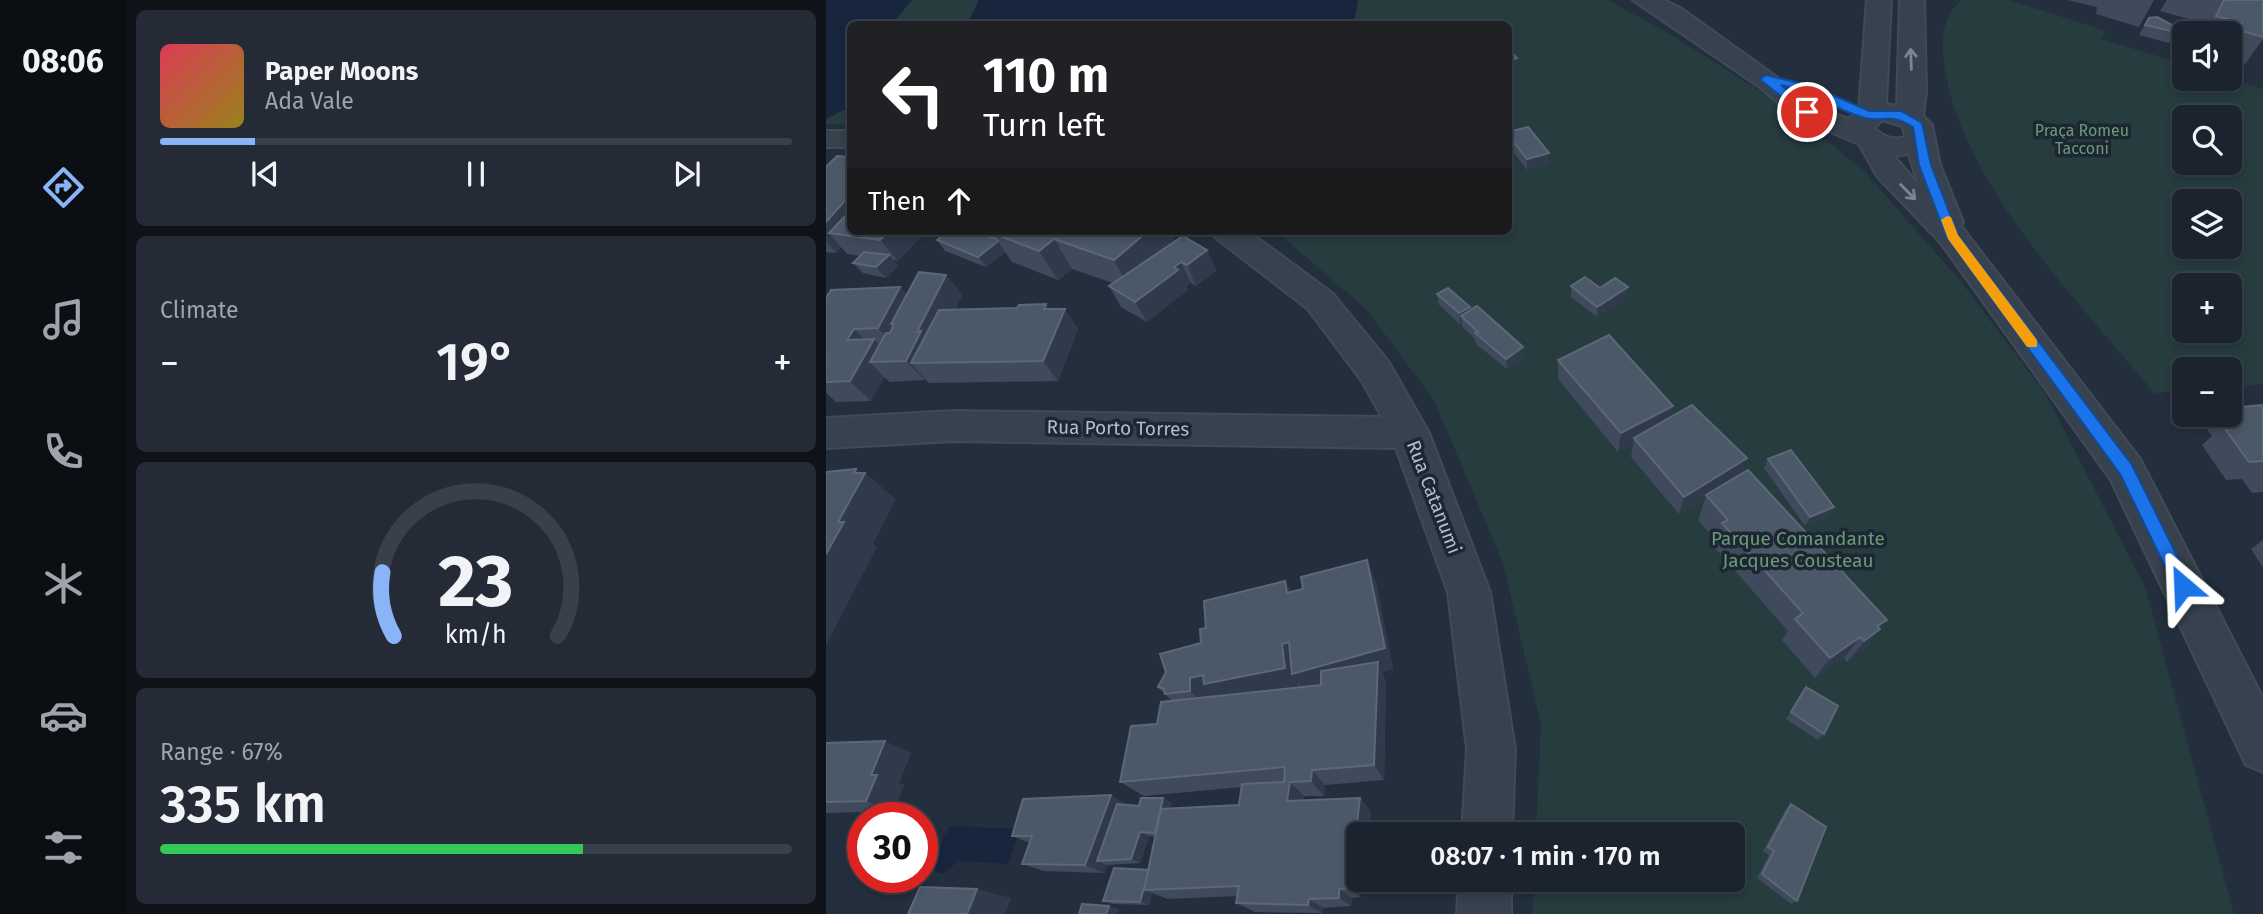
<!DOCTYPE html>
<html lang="en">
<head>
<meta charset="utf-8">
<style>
  :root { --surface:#1b232e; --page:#242b36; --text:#f1f3f6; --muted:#a0a4aa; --line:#39404a; --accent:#8ab4f8 }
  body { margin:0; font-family:"Fira Sans",sans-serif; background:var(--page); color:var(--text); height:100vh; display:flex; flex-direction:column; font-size:26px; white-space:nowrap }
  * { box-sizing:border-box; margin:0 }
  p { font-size:23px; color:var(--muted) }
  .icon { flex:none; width:38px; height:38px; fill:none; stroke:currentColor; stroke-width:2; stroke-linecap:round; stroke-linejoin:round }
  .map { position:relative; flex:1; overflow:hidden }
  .sheet { display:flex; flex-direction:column; gap:10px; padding:10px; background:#0f1319; width:700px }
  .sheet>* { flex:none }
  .hud { position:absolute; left:21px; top:21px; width:665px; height:214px; border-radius:10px; box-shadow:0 4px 10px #0003,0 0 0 2px var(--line); background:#202124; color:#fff; overflow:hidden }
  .fabs { position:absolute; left:1346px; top:21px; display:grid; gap:14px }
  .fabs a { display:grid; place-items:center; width:70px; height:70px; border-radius:10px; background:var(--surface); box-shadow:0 4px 10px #0003,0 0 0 2px var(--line); font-size:35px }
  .speed { position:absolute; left:21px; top:802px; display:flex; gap:14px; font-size:35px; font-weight:700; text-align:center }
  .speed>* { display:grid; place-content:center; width:91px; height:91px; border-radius:50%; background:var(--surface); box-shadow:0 4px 10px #0003,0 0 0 2px var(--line); line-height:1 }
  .speed .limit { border:10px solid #d22; background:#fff; color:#111 }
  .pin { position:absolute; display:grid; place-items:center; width:60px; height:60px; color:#fff; margin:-30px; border:4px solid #fff; border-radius:50%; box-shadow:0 2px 7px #0007 }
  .me { position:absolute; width:77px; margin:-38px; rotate:334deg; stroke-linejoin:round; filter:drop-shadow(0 0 5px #0008) }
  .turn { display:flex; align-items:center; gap:24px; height:147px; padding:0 21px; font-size:32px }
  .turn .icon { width:91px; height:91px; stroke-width:2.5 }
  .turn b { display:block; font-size:49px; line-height:60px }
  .then { display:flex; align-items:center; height:66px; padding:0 21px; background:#0003; gap:14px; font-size:26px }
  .big { font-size:52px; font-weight:600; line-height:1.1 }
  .sheet .tile { flex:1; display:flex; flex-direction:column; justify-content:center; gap:10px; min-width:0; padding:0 24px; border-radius:10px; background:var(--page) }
  .sheet .dial { align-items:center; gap:0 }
  .dial svg { height:182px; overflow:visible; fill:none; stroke:var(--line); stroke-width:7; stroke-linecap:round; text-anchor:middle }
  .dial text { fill:var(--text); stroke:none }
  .song { display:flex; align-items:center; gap:21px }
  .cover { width:84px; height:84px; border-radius:10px; background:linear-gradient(135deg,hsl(350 70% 55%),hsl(50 70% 35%)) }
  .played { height:7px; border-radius:4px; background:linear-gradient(90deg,var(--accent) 15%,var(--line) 15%) }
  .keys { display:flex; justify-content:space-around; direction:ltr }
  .heat { display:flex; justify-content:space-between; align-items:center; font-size:38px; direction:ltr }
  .charge { height:10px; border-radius:5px; background:linear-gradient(90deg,#34c759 67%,var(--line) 0) }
  .trip { position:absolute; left:520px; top:822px; width:399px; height:70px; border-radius:10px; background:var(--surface); box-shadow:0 4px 10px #0003,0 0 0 2px var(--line); font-weight:600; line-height:70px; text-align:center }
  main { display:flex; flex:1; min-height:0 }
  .menu { display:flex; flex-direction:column; width:126px; justify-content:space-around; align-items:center; background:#0b0e12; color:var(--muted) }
  .menu .icon { width:49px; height:49px }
  .menu .active { color:var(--accent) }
  .menu b { font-size:32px; color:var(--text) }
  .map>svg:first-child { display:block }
  .green { fill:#263c3f; fill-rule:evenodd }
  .water { fill:#17263c }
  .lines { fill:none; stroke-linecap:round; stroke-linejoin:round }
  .minor-casing { stroke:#414a57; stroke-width:4 }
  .minor { fill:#38414e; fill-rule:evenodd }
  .wall { fill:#3f4b5c }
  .shaded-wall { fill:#2f3b4b }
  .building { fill:#4b5868; stroke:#5c6777; stroke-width:2 }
  .oneway { stroke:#7c8592 }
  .route { fill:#1a73e8; stroke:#114b97; stroke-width:2 }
  .slow { fill:#f59e0b }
  .labels { text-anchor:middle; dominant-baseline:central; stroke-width:7; stroke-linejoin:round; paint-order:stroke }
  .far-park-label { font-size:16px; fill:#6b9a76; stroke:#1d2633 }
  .street-label { font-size:19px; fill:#b4bcc9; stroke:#1d2633 }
  .park-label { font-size:19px; fill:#6b9a76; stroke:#1d2633 }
</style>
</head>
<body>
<main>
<nav class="menu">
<b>08:06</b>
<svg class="icon active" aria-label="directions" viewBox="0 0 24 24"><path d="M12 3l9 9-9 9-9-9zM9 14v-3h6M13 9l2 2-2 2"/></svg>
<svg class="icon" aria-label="music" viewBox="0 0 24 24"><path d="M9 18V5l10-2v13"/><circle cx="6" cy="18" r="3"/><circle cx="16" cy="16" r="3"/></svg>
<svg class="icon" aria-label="phone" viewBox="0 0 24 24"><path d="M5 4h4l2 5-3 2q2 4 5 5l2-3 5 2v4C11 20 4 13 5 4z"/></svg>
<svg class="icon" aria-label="climate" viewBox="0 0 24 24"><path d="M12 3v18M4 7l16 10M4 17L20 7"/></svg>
<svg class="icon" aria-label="car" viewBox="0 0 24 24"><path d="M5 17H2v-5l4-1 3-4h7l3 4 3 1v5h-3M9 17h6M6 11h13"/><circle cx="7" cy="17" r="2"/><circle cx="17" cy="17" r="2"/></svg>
<svg class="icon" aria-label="filters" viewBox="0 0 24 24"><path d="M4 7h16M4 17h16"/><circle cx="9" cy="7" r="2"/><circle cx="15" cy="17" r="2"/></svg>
</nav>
<section class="sheet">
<div class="tile">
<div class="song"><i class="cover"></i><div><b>Paper Moons</b><p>Ada Vale</p></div></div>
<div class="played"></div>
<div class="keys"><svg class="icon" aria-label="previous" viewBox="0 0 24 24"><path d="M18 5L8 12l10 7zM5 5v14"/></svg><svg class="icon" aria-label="pause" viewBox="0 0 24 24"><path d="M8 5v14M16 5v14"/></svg><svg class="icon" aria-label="next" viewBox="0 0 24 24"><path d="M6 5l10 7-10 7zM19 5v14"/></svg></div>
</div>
<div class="tile"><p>Climate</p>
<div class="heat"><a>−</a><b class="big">19°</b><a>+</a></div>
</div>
<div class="tile dial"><svg viewBox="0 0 100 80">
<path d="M14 69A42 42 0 1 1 86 69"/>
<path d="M14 69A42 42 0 0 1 9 41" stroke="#8ab4f8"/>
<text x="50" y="56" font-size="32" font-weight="700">23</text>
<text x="50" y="72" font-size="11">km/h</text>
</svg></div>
<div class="tile"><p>Range · 67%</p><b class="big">335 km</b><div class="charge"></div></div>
</section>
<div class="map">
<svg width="1437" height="914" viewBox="0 0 1437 914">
  <rect width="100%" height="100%" fill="#242f3e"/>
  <!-- green -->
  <path class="green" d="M0,0H782L842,33L961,108L1038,171L1136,283L1219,393L1319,587L1408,914H707L708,880H906V835H710L715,724L677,563L608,400L540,309L450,231H682V24H24V124H0Z
    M1136,0H1183L1280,31L1275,39L1358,64V79L1404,78L1437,89V384L1404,387V369H1358V391L1328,393C1253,301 1134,184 1118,63C1115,39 1116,16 1136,0ZM1358,117H1404V163H1358ZM1358,201H1404V247H1358ZM1358,285H1404V331H1358Z"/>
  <!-- water -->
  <path class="water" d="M0,0H86L66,24H24V107L0,119Z
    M153,0H532L528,24H141Z
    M123,826L194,829L182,864L133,861L116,874L109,871L105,864Z"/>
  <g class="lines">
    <!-- minor casing -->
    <g class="minor-casing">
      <path id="minor" d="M807,0H838L856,9L991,106L1022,119L1033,110L1041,0H1065L1060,104L1071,106L1074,0H1098L1100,91L1097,116L1106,125L1114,165L1137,222L1135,226L1314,459L1437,698V772L1420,765L1285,480L1115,243L1051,176L1033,144L971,118L931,85ZM1056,120L1076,126L1080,137C1067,141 1058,137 1048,128ZM1083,154L1092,184L1068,156Z
        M0,131H24V147H0Z
        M385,231H422L506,293L562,361L603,433L664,592L689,749L686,835H636L641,749L622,592L570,448L128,441L0,448V418L128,411L556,417L536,381L482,309L390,238Z
        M633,880H685V914H631Z"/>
    </g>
    <!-- minor -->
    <use href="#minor" class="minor"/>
  </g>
  <!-- wall -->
  <path class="wall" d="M1242,0H1328L1313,27L1270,14L1271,7Z
    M1341,0H1437V39L1417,67L1404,63V33H1377L1384,21L1376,19L1374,22L1334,11Z
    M1323,18L1352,28L1343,43L1313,35Z
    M682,132L723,153V164L701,170L682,145Z
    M0,167L24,231H100L72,261L67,260L72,266L60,278L37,273L27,263L34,256L21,254L15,247L10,253L0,252Z
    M169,231H345L349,241L381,250L390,271L370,286L365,283L360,286L362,290L321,322L295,307L283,286L287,283L246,269L232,280L186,262L179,252L160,267L119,251L111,240L166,238L168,236L166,233Z
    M120,275L136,295L129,310L191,308L220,304L223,309L252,329L232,381L103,383L99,379V380L64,382L58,377L45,401L10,402L0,393V298L81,294Z
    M745,286L774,288L802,287L800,298L771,317L745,297Z
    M611,294L644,311L697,347L698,358L681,369L650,344L649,339L636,326V323L634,324L613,305Z
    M732,360L845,417L916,474L1054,629L1037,650L1021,662L1018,658L989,678L956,640L962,631L888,547L890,541L872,520L879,499L853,514L805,457L807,444L792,452L732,379Z
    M1437,405V492L1426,493L1416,479L1400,480L1376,445L1386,436L1380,428L1394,415H1404V408Z
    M942,459L1008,507L1003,516L979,526L938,468Z
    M1437,540V568L1425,549Z
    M541,560L550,583L567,669L556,672L560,682L558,780L499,785L498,796H478L477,801L534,798L545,812L542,835H532L535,897L526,898L525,906L497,908L496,913L429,912L410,903L411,896L342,899L326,893L323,905L287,904L277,901L323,870L329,837L323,836L314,863L281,865L278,873L218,871L196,864L204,843L186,836L302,805L313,806L337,798L346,803L344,808L413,805L416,787L318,796L294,782L346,701L332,687L375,643L380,628L459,581L465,592L477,589Z
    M980,687L998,734L992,740L960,719Z
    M0,743L85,753L73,783L78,785L67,811L0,813Z
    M965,804L971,901L965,904L931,878L943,855L937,851L960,809Z"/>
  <!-- shaded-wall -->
  <path class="shaded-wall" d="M691,58L692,69L682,72V61Z
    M723,153V164L701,170V159Z
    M24,195V231L3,233L15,247L10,253L0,241V222Z
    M63,231H100L72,261L54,240Z
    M322,231H345L352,247L304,289L288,260Z
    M228,239L246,269L232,280L213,251Z
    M172,241L179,252L160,267L152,257Z
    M381,250L390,271L370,286L361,265Z
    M63,255L72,266L60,278L50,267Z
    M355,262L365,283L360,286L362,290L321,322L309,302Z
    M120,275L136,295L114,343L85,363L99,379V380L80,361L91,332Z
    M74,287L92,307L68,324H65L77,337L71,348L52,328Z
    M802,287L800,298L771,317V307Z
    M220,304L233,323L239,309L252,329L232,381L217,361L218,309Z
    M644,307L645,318L635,316L636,323L634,324L633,313Z
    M28,329L44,345L48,339L67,360L44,362L58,377L45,401L24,381L21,340Z
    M697,347L698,358L681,369L680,359Z
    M847,406L843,425L808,438L807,444L792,452L795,433Z
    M921,458L915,476L880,495L879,499L853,514L858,497Z
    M30,469L38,475L39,473L70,499L47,544L51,547L0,645V554L28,473Z
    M1008,507L1003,516L979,526L984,517Z
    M541,560L550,583L567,669L556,672L560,682L558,780L548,765L479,693L472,682L473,688L396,703L389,696L383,697V709L364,691V678L377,675L456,644Z
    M459,581L472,603L461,593Z
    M1061,620L1037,650L1021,662L1051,626Z
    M1034,637L1018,658L989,678L1004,658Z
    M59,741L85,753L73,783L78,785L67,811L40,801L45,775Z
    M486,770L499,785L498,796L485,781Z
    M464,782L478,796L475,815L461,801Z
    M285,795L302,805L271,861L281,865L278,873L259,865Z
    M337,798L346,803L337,838L329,833Z
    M534,798L545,812L542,835H532V880H537L535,897L523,888Z
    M314,832L323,836L314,863L305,859Z
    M323,870L318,890L326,893L323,905L314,902Z
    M151,889L185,898L179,914H141Z
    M513,889L526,898L525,906L513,898Z
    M483,899L497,908L496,913L482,905Z
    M283,906L293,909L291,914H280Z"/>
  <!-- building -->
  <path class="building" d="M1398,0H1437V37L1412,30L1416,23L1390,16Z
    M1331,17L1352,28L1349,32L1319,25L1323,18Z
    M687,54L691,58L682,61V56Z
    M702,127L723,153L701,159L682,135V132Z
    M11,156L24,157V195L0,222V167Z
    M24,211V231H63L54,240L3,233Z
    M123,231H149L166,238L168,236L172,241L152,257L111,240Z
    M169,231H322L288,260L228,239L213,251L166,233Z
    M357,236L381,250L361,265L355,262L348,267L352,270L309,302L283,286Z
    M38,252L63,255L50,267L27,263Z
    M93,272L120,275L91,332L95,331L80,361L44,362L60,333H64L68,324H65Z
    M759,277L774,288L789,278L802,287L771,307L745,286Z
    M74,287L52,328L28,329L21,340L48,339L24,381L0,382V362L1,360H0V298L5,290Z
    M622,288L644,307L633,313L611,294Z
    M220,304L218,309H239L217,361L85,363L113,310L191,308L193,305Z
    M651,306L697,347L680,359L649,333L652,332L635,316Z
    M783,335L847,406L795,433L732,360Z
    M866,405L921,458L858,497L808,438Z
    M1437,405V461L1423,462L1397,426L1413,425L1404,412V408Z
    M965,450L1008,507L984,517L942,459Z
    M30,469L28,473H39L12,522H18L0,554V472Z
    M922,470L1061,620L1051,626L1054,629L1038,641L1034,637L1004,658L969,619L977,613L896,523L902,520L880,495Z
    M541,560L559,648L466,674L463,642L456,644L459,668L378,684L377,675L364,678V691L339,694L338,689L332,687L340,672L334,654L375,643L374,629L380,628L378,601L459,581L461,593L477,589L475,577Z
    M552,662L548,765L486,770L485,781L464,782L461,801L534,798L523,888L513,889V898L483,899L482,905L410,903L413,886L318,890L335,809L413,805L416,784L458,782L459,767L294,782L305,726L331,724L335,702L495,685V671Z
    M980,687L1012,706L998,734L965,712Z
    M59,741L45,775H51L40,801L0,802V743Z
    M285,795L259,865L196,864L206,836H186L197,799Z
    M315,798H337L329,833L314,832L305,859L271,861L291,804L313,806Z
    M965,804L1000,827L971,901L936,874L948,851L942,847Z
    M288,868L323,870L314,902L277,901Z
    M94,887L151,889L141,914H82Z
    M256,904L283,906L280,914H253Z"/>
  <!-- one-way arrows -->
  <defs><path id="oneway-shaft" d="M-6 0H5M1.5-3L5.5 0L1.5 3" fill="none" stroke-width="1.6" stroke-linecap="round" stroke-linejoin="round" transform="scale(1.75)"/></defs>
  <g class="oneway">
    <use href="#oneway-shaft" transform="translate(1085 59) rotate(-92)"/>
    <use href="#oneway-shaft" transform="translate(1082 192) rotate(45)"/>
  </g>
  <!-- route -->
  <path class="route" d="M940,75L986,86L1043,111H1075L1096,123L1105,165L1132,235L1306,465L1366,586L1363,591H1351L1294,474L1120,236L1093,165L1087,127C1061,112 1061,123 1039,118C1010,110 985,92 955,85L986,112L977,114L936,81L934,79Z"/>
  <!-- slow -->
  <path class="slow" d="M1121,216L1125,217L1132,235L1211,340V347H1201L1122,239L1115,220Z"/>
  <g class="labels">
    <!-- far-park labels -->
    <g class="far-park-label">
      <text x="1256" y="130">Praça Romeu<tspan x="1256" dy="18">Tacconi</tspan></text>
    </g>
    <!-- street labels -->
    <g class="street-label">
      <text transform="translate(292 428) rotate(1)">Rua Porto Torres</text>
      <text transform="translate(608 497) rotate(69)">Rua Catanumi</text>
    </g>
    <!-- park labels -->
    <g class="park-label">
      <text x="972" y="538">Parque Comandante<tspan x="972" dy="22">Jacques Cousteau</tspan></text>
    </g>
  </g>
</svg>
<div class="fabs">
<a><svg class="icon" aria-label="sound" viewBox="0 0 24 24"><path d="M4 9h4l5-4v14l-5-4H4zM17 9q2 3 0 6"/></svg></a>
<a><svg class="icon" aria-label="search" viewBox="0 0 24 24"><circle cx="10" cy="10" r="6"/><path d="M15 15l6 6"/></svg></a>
<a><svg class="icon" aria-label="layers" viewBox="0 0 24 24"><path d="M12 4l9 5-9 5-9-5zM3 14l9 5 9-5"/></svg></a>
<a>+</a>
<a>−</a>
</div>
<div class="speed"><div class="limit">30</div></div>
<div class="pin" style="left:981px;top:112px;background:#d93025"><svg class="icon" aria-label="arrive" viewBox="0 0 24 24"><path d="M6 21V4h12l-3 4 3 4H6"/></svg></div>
<svg class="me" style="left:1357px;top:586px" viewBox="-20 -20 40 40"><path d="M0-17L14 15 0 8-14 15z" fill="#1a73e8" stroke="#fff" stroke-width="4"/></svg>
<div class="trip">08:07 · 1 min · 170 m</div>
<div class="hud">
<div class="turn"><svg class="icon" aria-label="left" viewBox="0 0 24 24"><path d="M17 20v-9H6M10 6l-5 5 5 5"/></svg><div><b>110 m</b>Turn left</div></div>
<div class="then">Then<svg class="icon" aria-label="ahead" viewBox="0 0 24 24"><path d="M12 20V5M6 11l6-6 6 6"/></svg></div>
</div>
</div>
</main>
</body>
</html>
